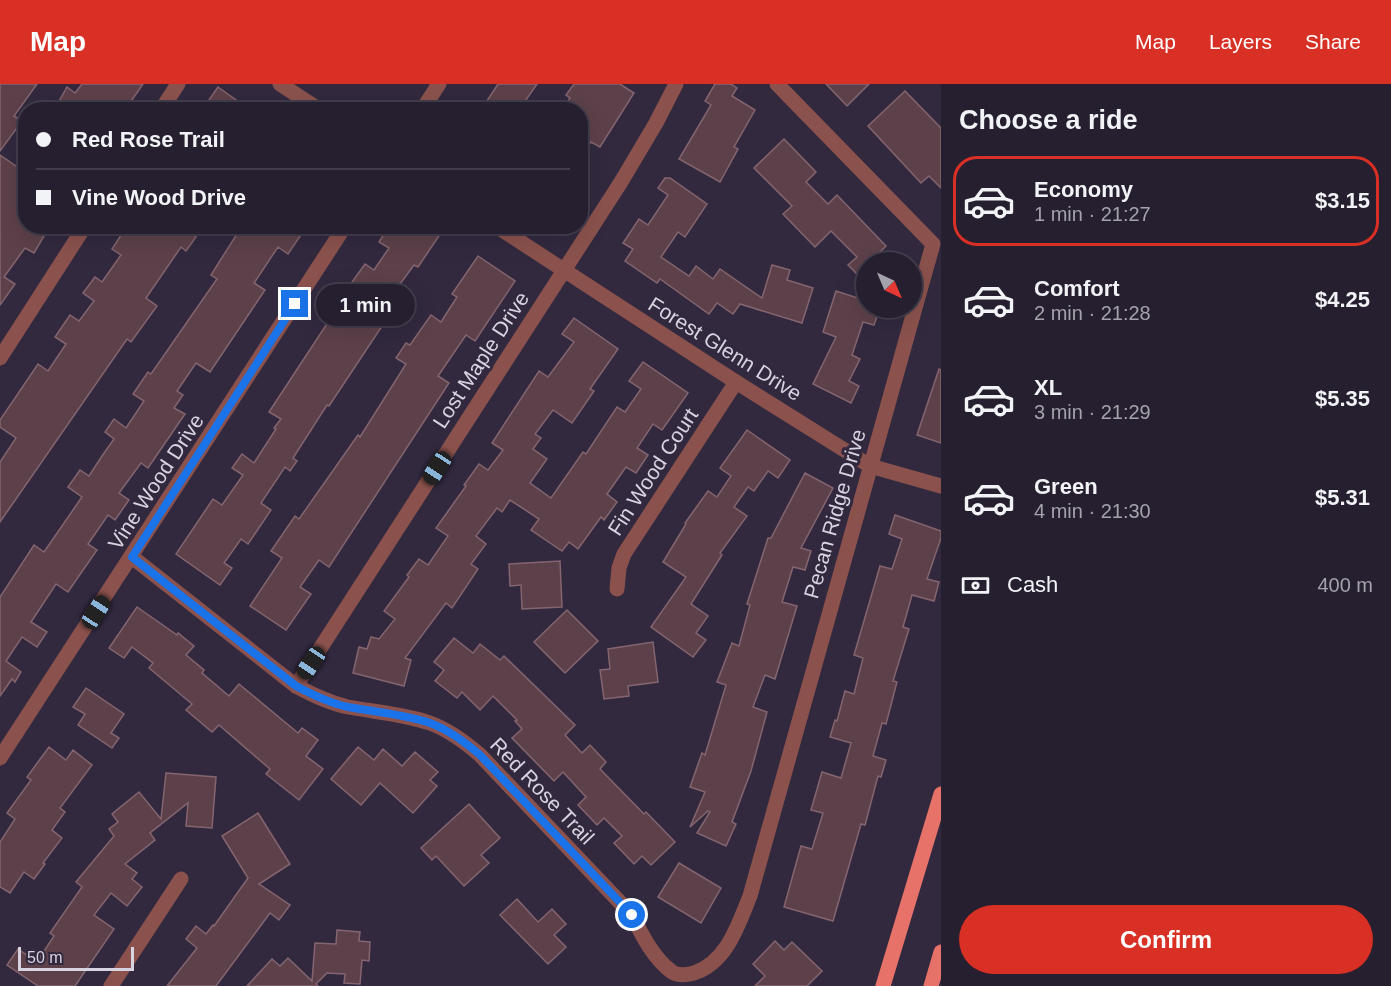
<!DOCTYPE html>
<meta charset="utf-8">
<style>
body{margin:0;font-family:Helvetica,sans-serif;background:#2e2737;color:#f1f3f6;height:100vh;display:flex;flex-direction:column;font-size:22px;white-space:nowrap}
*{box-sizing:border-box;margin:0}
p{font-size:20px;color:#a4a2aa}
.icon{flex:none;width:33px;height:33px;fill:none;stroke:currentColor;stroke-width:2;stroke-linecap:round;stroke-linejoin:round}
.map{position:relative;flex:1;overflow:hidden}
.details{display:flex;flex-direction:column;background:#261f2f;width:450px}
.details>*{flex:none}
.hud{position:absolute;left:18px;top:18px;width:570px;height:132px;border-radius:24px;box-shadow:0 6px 24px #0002,0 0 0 2px #423d4b;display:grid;align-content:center;height:132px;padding:0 18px;background:#261f2f}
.needle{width:39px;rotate:136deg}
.buttons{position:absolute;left:856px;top:168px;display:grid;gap:12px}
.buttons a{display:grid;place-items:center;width:66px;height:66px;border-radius:50%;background:#261f2f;box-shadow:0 6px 24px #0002,0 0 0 2px #423d4b;font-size:30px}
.scale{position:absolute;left:18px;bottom:15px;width:116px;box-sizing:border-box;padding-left:6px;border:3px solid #d8d3e1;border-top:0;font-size:16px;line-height:21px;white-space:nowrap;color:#d8d3e1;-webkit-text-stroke:4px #32293f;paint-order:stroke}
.end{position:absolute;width:27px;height:27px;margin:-14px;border:8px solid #1a73e8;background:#fff;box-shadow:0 0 0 3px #fff}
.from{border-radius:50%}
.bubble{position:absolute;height:42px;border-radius:21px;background:#261f2f;box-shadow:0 6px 24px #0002,0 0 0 2px #423d4b;font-size:20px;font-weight:600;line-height:42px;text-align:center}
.car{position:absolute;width:18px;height:36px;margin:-18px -9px;border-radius:8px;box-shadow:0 0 4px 2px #0007;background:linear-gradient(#222 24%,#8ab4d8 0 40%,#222 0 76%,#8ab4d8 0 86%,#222 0)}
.hud b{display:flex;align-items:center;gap:21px;height:57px;font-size:22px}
.hud b+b{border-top:2px solid #423d4b}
.hud i{width:15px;height:15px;background:#f1f3f6}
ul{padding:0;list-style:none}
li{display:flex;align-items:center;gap:18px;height:90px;margin:0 12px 9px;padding:0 6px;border:3px solid transparent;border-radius:24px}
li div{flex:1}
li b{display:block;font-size:22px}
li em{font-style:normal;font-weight:600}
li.on{border-color:#d93025}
li>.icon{width:54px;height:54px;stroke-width:1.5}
h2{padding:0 18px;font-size:27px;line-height:72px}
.pay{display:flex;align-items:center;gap:15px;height:66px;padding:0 18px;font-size:22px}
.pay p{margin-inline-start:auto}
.primary-button{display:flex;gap:12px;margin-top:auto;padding:12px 18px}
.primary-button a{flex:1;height:69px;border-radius:36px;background:#d93025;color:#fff;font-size:24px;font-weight:600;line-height:69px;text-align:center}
header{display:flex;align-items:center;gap:36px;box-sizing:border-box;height:84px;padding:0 30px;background:#d93025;color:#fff}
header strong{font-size:28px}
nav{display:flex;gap:33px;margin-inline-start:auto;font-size:21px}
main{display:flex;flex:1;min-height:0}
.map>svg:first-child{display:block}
.building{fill:#5d414a;stroke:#84656f;stroke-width:1.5}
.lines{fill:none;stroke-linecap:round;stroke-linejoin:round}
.street{stroke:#8b524d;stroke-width:15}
.primary{stroke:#e67269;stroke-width:15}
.route{stroke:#1a73e8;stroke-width:8}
.labels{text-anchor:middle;stroke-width:6;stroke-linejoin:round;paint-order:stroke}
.street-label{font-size:21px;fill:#d8d3e1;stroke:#32293f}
</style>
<header>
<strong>Map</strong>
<nav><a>Map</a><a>Layers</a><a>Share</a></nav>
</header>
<main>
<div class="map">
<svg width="941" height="902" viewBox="0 0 941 902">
<rect width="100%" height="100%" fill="#32293f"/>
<g class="building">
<polygon points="0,0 37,0 14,32 22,37 0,67"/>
<polygon points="82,0 143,0 125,26 54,26 67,3 75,9"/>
<polygon points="498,0 537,0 519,26 481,26"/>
<polygon points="574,0 620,0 634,9 600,63 591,58 580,74 580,26 562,26 570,14 566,11"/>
<polygon points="715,0 731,0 737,4 732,12 755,26 734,63 738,65 720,98 679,75 711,21 705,17"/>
<polygon points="826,0 869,0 847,22"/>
<polygon points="218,3 250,26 202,26"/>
<polygon points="905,7 941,44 941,104 929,92 921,99 868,42"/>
<polygon points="784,55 816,88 806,98 828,120 837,111 886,162 878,170 886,178 867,178 867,200 848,181 857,173 831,147 815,163 783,130 792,122 754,84"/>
<polygon points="0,71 26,89 26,142 44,152 34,169 25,164 4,193 15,200 0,221"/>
<polygon points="665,94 670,94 707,120 685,153 678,148 661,173 689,192 696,182 713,195 720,185 762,214 772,181 790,186 787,196 813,204 802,239 740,220 733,230 717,219 709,230 660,195 657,199 625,177 633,165 623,159 639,135 648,141 668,111 658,104"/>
<polygon points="127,142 181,142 196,153 186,167 181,163 146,214 157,222 131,258 127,255 0,438 0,378 16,354 0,343 0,336 38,280 48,287 66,260 55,253 70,231 79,237 94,217 83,209 95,193 102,198 121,171 112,165"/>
<polygon points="242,142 307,142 288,170 278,163 254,199 265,206 210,288 196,279 177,307 183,311 174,324 185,330 148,384 141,379 119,409 129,416 115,436 108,431 88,460 97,466 68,508 56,500 31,538 47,548 37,563 22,553 6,577 21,588 15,598 12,595 0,612 0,513 34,461 44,468 82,413 68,403 80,386 89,392 102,372 114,355 105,348 114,335 126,344 144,317 133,310 148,288 151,290 217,195 211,191"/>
<polygon points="389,142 432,142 441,149 418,183 414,181 400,200 410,207 394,229 392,227 329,322 327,321 293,374 297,377 290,387 285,383 261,419 271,426 248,460 241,455 224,479 232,484 220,501 176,470 213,415 222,421 243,391 232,384 242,370 254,379 276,345 274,344 281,335 269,328 330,235 339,241 362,206 352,198 365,180 374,186 389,164 379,158"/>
<polygon points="478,172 515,197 475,257 466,251 438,292 449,299 329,483 319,476 300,503 311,510 286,546 250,522 282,474 271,467 295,432 299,435 358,351 360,353 406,280 396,274 406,259 410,261 431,231 441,238 457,213 452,210"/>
<polygon points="836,207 867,217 867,224 880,224 874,241 863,238 852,271 860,275 849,297 859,302 851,319 813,300 836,253 823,248"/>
<polygon points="574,234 618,265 590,305 594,307 572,339 553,326 535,350 541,354 533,365 547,375 530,399 551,414 583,368 586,370 617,323 625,328 641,305 629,297 643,278 688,309 662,346 653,340 637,364 648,371 636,389 626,383 607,410 617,418 604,436 601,433 578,465 569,458 562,467 531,446 539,435 510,416 502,428 497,424 476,452 486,460 471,480 478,485 452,524 446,519 405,574 411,576 404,602 353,589 359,563 367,565 371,553 379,555 395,535 384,527 409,493 407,491 419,475 428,481 448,452 436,444 466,402 464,401 479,380 488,386 503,366 492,359 539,287 548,293 574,258 562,250"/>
<polygon points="939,285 941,286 941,359 917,351"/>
<polygon points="747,346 790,376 778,394 768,387 754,407 748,403 734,423 747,432 720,469 722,471 691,520 708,532 696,549 706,556 693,573 651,543 686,493 663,478 686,440 685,439 708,407 717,413 731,392 720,384"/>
<polygon points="805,389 833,404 801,464 811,467 805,486 793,483 782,518 797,522 775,595 765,591 753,623 767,628 751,687 732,738 736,740 726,762 697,749 710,728 708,727 690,743 705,708 690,703 702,669 705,671 726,601 717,598 732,559 739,562 750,521 747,520 768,454 771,454"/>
<polygon points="895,431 941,447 941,454 927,495 939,498 934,517 912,511 903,543 909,545 893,597 897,598 886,640 882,639 873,672 886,676 881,693 878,692 865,741 861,740 833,837 784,823 801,762 812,765 823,729 811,726 822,688 841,694 851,659 830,653 835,636 837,637 845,607 854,610 863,574 854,571 880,482 892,485 902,455 889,450"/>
<polygon points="560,477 562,523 522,525 521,501 510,502 509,480"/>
<polygon points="137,523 177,551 178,549 194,562 186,571 204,586 202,589 229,612 239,600 298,649 302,644 318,656 306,672 323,685 299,716 266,690 270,685 219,641 212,648 186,626 192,620 149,584 153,579 132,563 124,574 109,564"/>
<polygon points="567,526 598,557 565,589 534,558"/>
<polygon points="454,554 473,569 480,560 500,576 504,572 575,641 565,651 582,669 590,661 606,678 600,685 644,730 646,728 675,758 651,781 642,772 634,780 614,759 622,752 604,734 597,741 578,721 586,713 563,688 554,697 512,654 522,645 515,637 517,636 493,612 480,626 462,608 457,614 435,597 444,586 434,578"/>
<polygon points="653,558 658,598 628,602 629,612 604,615 600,586 610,585 608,565"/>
<polygon points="86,604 124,630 111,649 119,654 112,664 78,641 85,630 73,623"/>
<polygon points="49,663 66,676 73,666 92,681 60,724 65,728 52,746 62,754 43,779 45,780 34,795 24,788 10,809 0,803 0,758 15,735 7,729 31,696 27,693"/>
<polygon points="358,663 374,676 383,665 402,682 415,668 438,688 430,696 437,702 413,729 380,699 361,721 331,695"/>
<polygon points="166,689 216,693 212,744 186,742 188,719 150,749 155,756 125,780 137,789 132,795 142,803 127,822 111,809 94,831 114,845 75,902 38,902 7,881 18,865 37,878 54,852 50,849 82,803 76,798 114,752 109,745 118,738 112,730 139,708 161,735"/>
<polygon points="469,720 500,754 481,771 489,779 464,802 436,772 432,776 421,764"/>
<polygon points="258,729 290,780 259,800 290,821 279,836 270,829 216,902 167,902 197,864 186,855 196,842 206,850 213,841 214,842 248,794 222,752"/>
<polygon points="679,779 721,804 701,839 658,813"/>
<polygon points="517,815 538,838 552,825 566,840 554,851 566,863 548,880 500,831"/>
<polygon points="337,846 360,848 359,857 370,858 369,877 362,876 360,900 344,899 345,890 327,889 316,900 318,902 247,902 272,875 280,882 288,874 312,897 315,859 336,860"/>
<polygon points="775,857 784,866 792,858 822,887 807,902 755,902 765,892 753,880"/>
</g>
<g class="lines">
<g class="street">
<polyline points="280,0 320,26"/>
<polyline points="161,26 178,0"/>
<polyline points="422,26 439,0"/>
<polyline points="496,142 736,298 870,382 941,402"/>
<polyline points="0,274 85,142"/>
<path d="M 132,473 L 296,602 C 313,611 329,619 348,623 C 375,628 403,630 430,639 C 449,646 465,658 480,671 L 632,831 C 642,851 653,874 672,888 C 678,892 687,891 694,889 C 727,878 738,841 750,812 L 933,160 L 777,0"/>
<polyline points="617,505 619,484 624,470 736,298"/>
<polyline points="296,602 621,98 656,39 676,0"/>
<polyline points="0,674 345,142"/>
<polyline points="111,902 181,795"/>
</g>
<g class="primary">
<polyline points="883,902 941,710"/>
<polyline points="931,902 941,868"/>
</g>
</g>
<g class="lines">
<path class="route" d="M 295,220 L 132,473 L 296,602 C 313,611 329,619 348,623 C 375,628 403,630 430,639 C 449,646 465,658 480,671 L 632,831"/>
</g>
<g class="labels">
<g class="street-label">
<text transform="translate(725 265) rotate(32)" y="7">Forest Glenn Drive</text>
<text transform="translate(481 276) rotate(-57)" y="7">Lost Maple Drive</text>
<text transform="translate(653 388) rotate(-57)" y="7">Fin Wood Court</text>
<text transform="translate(156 398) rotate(-57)" y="7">Vine Wood Drive</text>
<text transform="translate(835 430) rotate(-74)" y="7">Pecan Ridge Drive</text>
<text transform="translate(542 707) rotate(46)" y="7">Red Rose Trail</text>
</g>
</g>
</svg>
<div class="buttons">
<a><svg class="needle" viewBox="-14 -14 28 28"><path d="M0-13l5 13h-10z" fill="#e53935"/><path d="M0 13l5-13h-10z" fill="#a4a2aa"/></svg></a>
</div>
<div class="scale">50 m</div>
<i class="end from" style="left:632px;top:831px"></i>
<i class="end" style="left:295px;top:220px"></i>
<div class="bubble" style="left:316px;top:200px;width:99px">1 min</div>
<i class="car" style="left:437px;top:384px;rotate:213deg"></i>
<i class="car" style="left:96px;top:528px;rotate:33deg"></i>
<i class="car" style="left:311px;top:579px;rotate:214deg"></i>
<div class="hud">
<b><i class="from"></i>Red Rose Trail</b>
<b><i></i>Vine Wood Drive</b>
</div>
</div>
<section class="details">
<h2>Choose a ride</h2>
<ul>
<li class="on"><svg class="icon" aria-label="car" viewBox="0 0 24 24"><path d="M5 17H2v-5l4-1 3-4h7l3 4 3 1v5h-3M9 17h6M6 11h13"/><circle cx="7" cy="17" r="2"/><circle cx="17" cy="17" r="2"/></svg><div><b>Economy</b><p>1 min · 21:27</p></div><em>$3.15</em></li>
<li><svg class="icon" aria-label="car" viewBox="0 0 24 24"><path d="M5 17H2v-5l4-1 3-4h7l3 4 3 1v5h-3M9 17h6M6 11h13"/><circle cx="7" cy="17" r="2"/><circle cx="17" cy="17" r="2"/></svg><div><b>Comfort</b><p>2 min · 21:28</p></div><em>$4.25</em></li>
<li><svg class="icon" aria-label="car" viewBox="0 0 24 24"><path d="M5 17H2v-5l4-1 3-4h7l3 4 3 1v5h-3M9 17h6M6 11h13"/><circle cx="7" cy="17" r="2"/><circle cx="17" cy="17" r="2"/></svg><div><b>XL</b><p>3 min · 21:29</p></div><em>$5.35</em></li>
<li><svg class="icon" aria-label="car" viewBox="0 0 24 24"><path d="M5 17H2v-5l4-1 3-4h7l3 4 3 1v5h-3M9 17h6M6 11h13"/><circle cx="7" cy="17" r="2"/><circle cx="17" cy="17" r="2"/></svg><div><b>Green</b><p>4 min · 21:30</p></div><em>$5.31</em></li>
</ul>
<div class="pay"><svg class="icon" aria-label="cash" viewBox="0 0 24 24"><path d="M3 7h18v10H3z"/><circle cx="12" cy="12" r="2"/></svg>Cash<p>400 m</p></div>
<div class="primary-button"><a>Confirm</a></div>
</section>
</main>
